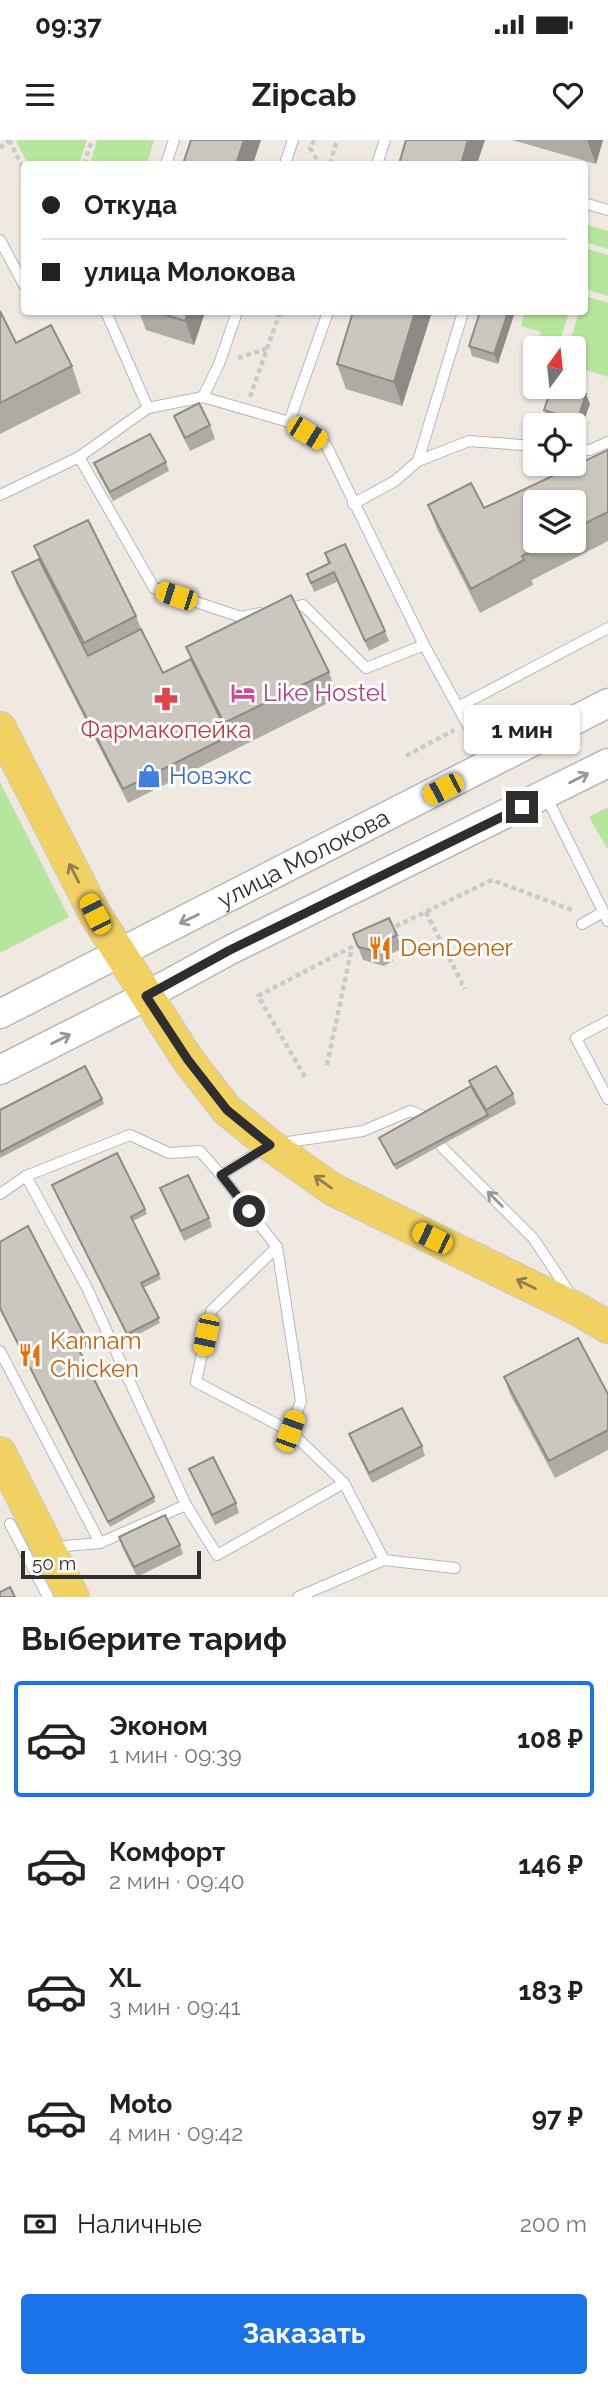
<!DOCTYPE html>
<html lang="ru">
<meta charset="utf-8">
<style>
body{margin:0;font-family:Raleway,sans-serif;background:#f2f2f2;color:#222;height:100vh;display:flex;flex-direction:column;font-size:26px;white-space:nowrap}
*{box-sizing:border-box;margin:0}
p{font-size:23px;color:#767676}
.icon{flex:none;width:38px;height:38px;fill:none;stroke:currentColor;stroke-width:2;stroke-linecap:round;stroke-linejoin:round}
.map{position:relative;height:1457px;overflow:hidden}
.sheet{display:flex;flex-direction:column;background:#fff;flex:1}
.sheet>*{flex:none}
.guide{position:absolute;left:21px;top:21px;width:567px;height:154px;border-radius:7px;box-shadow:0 2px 5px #0004;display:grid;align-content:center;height:154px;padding:0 21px;background:#fff}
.needle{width:46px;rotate:15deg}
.buttons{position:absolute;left:523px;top:196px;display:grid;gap:14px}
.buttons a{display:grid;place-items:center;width:63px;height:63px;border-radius:7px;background:#fff;box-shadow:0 2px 5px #0004;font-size:35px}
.scale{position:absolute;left:21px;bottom:18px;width:180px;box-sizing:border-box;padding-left:7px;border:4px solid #2e2e2e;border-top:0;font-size:19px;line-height:24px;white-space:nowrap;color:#2e2e2e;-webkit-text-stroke:5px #fff;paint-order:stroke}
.end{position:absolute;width:32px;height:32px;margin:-16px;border:9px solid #2e2e2e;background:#fff;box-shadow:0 0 0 4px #fff}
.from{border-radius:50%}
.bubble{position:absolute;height:49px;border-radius:7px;background:#fff;box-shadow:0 2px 5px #0004;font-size:23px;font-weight:700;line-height:49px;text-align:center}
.car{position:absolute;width:21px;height:42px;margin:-21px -10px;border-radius:9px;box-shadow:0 0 5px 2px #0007;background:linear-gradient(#f5c518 24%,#345 0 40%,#f5c518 0 76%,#345 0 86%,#f5c518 0)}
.guide b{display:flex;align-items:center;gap:24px;height:66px;font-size:26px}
.guide b+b{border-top:2px solid #e0e0e0}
.guide i{width:18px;height:18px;background:#222}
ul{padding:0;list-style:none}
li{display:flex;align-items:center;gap:21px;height:116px;margin:0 14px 10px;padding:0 7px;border:4px solid transparent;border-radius:7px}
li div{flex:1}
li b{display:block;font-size:26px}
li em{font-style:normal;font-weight:700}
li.on{border-color:#1a73e8}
li>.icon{width:63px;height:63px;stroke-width:1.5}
h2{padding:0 21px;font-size:32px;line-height:84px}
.pay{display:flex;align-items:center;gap:18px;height:77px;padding:0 21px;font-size:26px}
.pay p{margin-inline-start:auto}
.action{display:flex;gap:14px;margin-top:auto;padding:14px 21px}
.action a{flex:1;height:80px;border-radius:7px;background:#1a73e8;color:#fff;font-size:28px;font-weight:700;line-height:80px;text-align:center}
.status{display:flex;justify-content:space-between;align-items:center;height:49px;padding:0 35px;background:#fff;direction:ltr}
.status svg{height:19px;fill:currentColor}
header{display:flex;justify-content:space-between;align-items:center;height:91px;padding:0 21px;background:#fff;font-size:32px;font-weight:700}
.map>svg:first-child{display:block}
.green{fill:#b6e59e}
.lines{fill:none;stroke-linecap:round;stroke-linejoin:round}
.lane-casing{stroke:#b4b7c1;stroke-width:12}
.secondary-casing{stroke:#b4b7c1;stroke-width:31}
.primary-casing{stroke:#c9c9c9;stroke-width:34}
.path{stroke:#c9c9c9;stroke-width:4.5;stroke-dasharray:5 3.5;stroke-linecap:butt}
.lane{stroke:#fff;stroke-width:10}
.secondary{stroke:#fff;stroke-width:28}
.primary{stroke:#f2d163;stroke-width:32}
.wall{fill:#afaba4;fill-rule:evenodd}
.shaded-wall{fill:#8e8b86}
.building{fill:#cbc7bf;stroke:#8e8b86;stroke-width:2}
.oneway{stroke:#969696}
.oneway2{stroke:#908048}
.route{stroke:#2e2e2e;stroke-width:9}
.labels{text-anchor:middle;stroke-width:6;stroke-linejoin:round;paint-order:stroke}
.hotel-label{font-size:24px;fill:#b23c85;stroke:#fff;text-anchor:start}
.health-label{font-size:24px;fill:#be3a42;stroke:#fff}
.shop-label{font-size:24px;fill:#366cbe;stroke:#fff;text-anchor:start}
.street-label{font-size:24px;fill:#2e2e2e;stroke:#fff}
.food-label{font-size:24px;fill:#c56008;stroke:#fff;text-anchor:start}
</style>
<div class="status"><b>09:37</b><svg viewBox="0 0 49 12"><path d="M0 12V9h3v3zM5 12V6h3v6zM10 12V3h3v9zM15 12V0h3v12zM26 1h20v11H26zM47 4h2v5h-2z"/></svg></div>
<header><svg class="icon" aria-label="menu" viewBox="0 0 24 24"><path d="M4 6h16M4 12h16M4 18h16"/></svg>Zipcab<svg class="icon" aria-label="heart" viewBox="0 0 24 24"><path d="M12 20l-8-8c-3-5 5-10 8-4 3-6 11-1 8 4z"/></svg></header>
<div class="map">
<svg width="608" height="1457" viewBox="0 0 608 1457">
<rect width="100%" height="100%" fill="#efe9e1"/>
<g class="green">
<polygon points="19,0 87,0 79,24 28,24 16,1"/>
<polygon points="97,0 154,0 147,24 90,24"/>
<polygon points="584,84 608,91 608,109 585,102"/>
<polygon points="584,108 608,115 608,156 585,149"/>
<polygon points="585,156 608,163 608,237 574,226 574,208 568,208 579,172 584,172"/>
<polygon points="525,172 569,172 558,208 547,208 547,206 539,203 541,192 521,186"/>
<polygon points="0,642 69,777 0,813"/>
<polygon points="608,667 608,710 589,677"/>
</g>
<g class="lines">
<g class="lane-casing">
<g id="lane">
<polyline points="166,24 174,0"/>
<polyline points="285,24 293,0"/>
<polyline points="377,24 385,0"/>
<polyline points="584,63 608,70"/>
<polyline points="0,100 24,145"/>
<polyline points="106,172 148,268"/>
<polyline points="203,257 219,224 237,172"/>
<polyline points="289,282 328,172"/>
<polyline points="574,309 590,310 608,302"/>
<polyline points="79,317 154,448 241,477 260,473"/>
<polyline points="418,321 469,301 536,306"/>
<polyline points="0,355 79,317 148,268 203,257 289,282 326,305 424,505 488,622"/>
<polyline points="353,364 395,341 418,321 463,172"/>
<polyline points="285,469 303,465 366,528 424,505"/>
<polyline points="458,567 608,488"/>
<polyline points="546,656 608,781"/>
<polyline points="582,784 603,772"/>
<polyline points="608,881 576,898 608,959"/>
<polyline points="281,1003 363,991 410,971 426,977"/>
<polyline points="441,1006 533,1098 571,1155"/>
<polyline points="26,1036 87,1148 186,1365"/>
<polyline points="0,1054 26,1036 130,995 169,1013 200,1011 221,1035"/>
<polyline points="277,1107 211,1171 196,1242 290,1291"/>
<polyline points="0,1211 100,1403"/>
<polyline points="344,1343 384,1420"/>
<polyline points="10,1384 48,1457"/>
<polyline points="54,1407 100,1403 186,1365 217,1415 344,1343 290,1291 301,1261 277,1107 221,1035 266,1007"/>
<polyline points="298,1457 384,1420 455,1428"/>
</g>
</g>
<g class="secondary-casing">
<g id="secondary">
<path id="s1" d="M 0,874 L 608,563"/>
<polyline points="0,930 146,856 230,810 608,623"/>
</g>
</g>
<g class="primary-casing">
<g id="primary">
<polyline points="0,588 95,774 188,920 227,970 270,1005 332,1049 581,1171 608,1187"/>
<polyline points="0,1313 73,1457"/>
</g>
</g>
<g class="path">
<polyline points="9,0 24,30"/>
<polyline points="314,0 310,8 320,24"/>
<polyline points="0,8 9,0"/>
<polyline points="84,24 92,0"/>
<polyline points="330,24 337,0"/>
<polyline points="238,218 266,209"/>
<polyline points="250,257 280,172"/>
<polyline points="406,616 454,590"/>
<polyline points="426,772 465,849"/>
<polyline points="388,790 492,740 575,771"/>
<polyline points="327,925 352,807"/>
<polyline points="305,937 258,856 361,802"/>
</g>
<use href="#lane" class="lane"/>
<use href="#secondary" class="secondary"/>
<use href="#primary" class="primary"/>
</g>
<g class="wall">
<polygon points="512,0 603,0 596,24"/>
<polygon points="0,171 16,203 72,226 81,253 0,294"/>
<polygon points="139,172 205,172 194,205 146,190"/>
<polygon points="353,172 432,172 402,266 346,249 337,224"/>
<polygon points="480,172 498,224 472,216 469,206"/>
<polygon points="590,264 580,291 574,288 574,285 565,285 548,279 544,270"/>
<polygon points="174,276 210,285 215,299 190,311 179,289"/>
<path d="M 608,310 L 608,401 L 532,440 L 533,445 L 480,473 L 437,389 L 428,365 L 484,368 ZM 574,362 L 574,401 L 536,401 Z"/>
<polygon points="166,322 169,331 113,361 98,333 94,323"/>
<polygon points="34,406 136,476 141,489 163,533 191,519 186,507 329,532 338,558 128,663 17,446 12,432 39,419"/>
<polygon points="325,413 385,491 389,501 369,511 337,442 314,452 307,434 328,424"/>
<polygon points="353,794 397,795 402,809 390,814 393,821 384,826 363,820"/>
<polygon points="469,941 513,954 516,964 396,1030 379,998 471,946"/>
<polygon points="102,959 104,964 0,1018 0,970"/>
<polygon points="52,1045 145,1069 147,1074 133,1081 161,1139 143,1148 160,1183 129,1199"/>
<polygon points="160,1048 209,1078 212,1087 184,1101"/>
<polygon points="0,1102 88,1202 89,1207 80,1210 154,1357 155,1362 110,1387 0,1169"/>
<polygon points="504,1237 608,1254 608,1310 555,1338 510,1254"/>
<polygon points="349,1294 422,1306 425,1316 372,1343 353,1304"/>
<polygon points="189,1329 236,1363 239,1373 215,1385"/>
<polygon points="119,1397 180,1405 183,1414 137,1437 122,1407"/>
</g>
<g class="shaded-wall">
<polygon points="244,0 261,0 253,24 236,24"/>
<polygon points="468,0 485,0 477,24 461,24"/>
<polygon points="587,0 603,0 596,24"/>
<polygon points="188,172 205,172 194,205 185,181"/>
<polygon points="415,172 432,172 402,266 394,242"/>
<polygon points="508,172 515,172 498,224 494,214"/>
<polygon points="586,254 590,264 580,291 577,281"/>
</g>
<g class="building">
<polygon points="191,0 244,0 236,24 183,24"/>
<polygon points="406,0 468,0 461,24 399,24"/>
<polygon points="0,171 16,203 51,185 72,226 0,263"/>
<polygon points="157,172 188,172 185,181"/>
<polygon points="353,172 415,172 394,242 337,224"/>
<polygon points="480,172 508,172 494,214 469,206"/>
<polygon points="552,247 564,247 586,254 577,281 544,270"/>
<polygon points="199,263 210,285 185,298 174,276"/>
<polygon points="150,294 166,322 110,352 94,323"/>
<polygon points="608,310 608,372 574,389 574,362 536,362 536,401 551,401 522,416 524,420 471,449 428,365 471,343 484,368"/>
<polygon points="88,380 136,476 84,503 34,406"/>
<polygon points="345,404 385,491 365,501 334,432 311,443 307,434 330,423 325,413"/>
<polygon points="39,419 88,516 141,489 163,533 191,519 229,596 123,649 12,432"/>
<polygon points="291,455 329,532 224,583 186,507"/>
<polygon points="389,778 397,795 385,801 388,808 379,812 358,807 353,794"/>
<polygon points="85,926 102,959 0,1012 0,970"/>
<polygon points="496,926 513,954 486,970 469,941"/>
<polygon points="471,946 488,975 394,1025 379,998"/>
<polygon points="117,1013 145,1069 131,1077 159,1134 141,1143 159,1178 127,1194 52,1045"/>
<polygon points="188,1035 209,1078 181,1091 160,1048"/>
<polygon points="28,1086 88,1202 77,1206 154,1357 108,1382 0,1168 0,1102"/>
<polygon points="578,1198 608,1254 608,1290 549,1321 504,1237"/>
<polygon points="402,1268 422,1306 369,1333 349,1294"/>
<polygon points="213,1317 236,1363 212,1375 189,1329"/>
<polygon points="165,1375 180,1405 134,1427 119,1397"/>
<polygon points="10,1447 15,1457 0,1457 0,1452"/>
</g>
<defs><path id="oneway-shaft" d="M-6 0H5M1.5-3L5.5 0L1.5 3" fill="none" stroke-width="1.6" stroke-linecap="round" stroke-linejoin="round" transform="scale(1.75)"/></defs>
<g class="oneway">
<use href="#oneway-shaft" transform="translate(579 638) rotate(-27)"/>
<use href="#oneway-shaft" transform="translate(189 779) rotate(154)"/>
<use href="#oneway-shaft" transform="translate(61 899) rotate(-27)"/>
<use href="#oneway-shaft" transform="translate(495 1059) rotate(-135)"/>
</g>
<g class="oneway2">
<use href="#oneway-shaft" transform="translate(74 733) rotate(-117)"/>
<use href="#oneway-shaft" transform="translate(323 1042) rotate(-145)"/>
<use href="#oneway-shaft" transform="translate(526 1144) rotate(-154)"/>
</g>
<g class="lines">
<polyline class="route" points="249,1071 221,1035 270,1005 227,970 188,920 146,856 230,810 522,667"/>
</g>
<defs>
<g id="hotel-bare" transform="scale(1.89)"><path d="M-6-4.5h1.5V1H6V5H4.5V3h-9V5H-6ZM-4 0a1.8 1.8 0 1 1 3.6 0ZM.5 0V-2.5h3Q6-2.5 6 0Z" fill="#d1479c" stroke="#fff" stroke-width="2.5" paint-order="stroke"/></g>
<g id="pharmacy-bare" transform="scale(1.89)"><path d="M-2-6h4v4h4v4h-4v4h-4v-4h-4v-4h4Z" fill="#e0444e" stroke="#fff" stroke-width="2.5" paint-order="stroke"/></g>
<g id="shop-bare" transform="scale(1.89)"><path d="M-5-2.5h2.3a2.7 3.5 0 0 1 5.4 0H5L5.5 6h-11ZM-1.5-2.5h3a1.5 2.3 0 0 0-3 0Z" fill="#3f7fe0" stroke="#fff" stroke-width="2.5" paint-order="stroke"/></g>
<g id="restaurant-bare" transform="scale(1.89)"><path d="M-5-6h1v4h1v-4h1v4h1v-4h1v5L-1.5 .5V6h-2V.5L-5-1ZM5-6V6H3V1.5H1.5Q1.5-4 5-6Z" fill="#e8710a" stroke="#fff" stroke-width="2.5" paint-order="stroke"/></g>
</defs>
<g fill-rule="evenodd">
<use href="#hotel-bare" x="243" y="553"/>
<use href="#pharmacy-bare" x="166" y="559"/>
<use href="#shop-bare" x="149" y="636"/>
<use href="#restaurant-bare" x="380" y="808"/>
<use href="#restaurant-bare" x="30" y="1215"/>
</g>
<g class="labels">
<g class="hotel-label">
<text x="263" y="561">Like Hostel</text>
</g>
<g class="health-label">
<text x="166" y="598">Фармакопейка</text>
</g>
<g class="shop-label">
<text x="169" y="644">Новэкс</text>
</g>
<g class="street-label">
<text dy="8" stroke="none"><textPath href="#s1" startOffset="341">улица Молокова</textPath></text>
</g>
<g class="food-label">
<text x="400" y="816">DenDener</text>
<text x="50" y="1209">Kannam<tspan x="50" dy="28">Chicken</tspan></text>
</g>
</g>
</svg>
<div class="buttons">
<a><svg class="needle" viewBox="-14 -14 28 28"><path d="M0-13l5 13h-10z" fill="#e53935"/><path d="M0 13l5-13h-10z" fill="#767676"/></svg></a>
<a><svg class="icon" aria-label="locate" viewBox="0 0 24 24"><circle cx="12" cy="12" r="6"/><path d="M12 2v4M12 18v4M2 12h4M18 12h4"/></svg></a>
<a><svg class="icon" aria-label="layers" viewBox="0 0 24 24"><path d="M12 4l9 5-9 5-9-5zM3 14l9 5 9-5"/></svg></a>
</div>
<div class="scale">50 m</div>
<i class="end from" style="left:249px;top:1071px"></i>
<i class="end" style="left:522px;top:667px"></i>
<div class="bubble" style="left:464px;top:565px;width:116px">1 мин</div>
<i class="car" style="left:307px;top:293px;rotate:121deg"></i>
<i class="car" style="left:176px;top:456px;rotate:288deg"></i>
<i class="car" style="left:443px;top:649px;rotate:243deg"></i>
<i class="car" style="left:95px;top:774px;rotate:333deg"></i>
<i class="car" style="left:432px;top:1098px;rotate:296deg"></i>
<i class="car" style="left:206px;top:1195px;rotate:192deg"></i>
<i class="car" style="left:290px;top:1291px;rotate:20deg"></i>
<div class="guide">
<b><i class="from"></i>Откуда</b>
<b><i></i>улица Молокова</b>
</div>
</div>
<section class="sheet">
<h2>Выберите тариф</h2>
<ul>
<li class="on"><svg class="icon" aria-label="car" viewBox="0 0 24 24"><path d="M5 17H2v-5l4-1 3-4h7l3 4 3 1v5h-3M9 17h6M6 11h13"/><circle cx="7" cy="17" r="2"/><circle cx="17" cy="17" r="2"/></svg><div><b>Эконом</b><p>1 мин · 09:39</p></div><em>108 ₽</em></li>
<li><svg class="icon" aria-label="car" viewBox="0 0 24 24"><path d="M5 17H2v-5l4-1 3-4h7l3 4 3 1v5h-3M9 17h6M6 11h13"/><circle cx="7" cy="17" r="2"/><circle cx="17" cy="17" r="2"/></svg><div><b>Комфорт</b><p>2 мин · 09:40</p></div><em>146 ₽</em></li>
<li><svg class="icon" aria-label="car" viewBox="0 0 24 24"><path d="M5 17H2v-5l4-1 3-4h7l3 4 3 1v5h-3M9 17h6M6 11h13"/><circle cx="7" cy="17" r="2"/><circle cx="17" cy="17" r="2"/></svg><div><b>XL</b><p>3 мин · 09:41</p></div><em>183 ₽</em></li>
<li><svg class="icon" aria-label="car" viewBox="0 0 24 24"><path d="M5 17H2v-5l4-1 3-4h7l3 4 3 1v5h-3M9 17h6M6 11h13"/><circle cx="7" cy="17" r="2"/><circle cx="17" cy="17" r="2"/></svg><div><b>Moto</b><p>4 мин · 09:42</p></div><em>97 ₽</em></li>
</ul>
<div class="pay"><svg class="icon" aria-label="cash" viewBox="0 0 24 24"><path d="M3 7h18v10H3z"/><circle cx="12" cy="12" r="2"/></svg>Наличные<p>200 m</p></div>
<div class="action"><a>Заказать</a></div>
</section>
